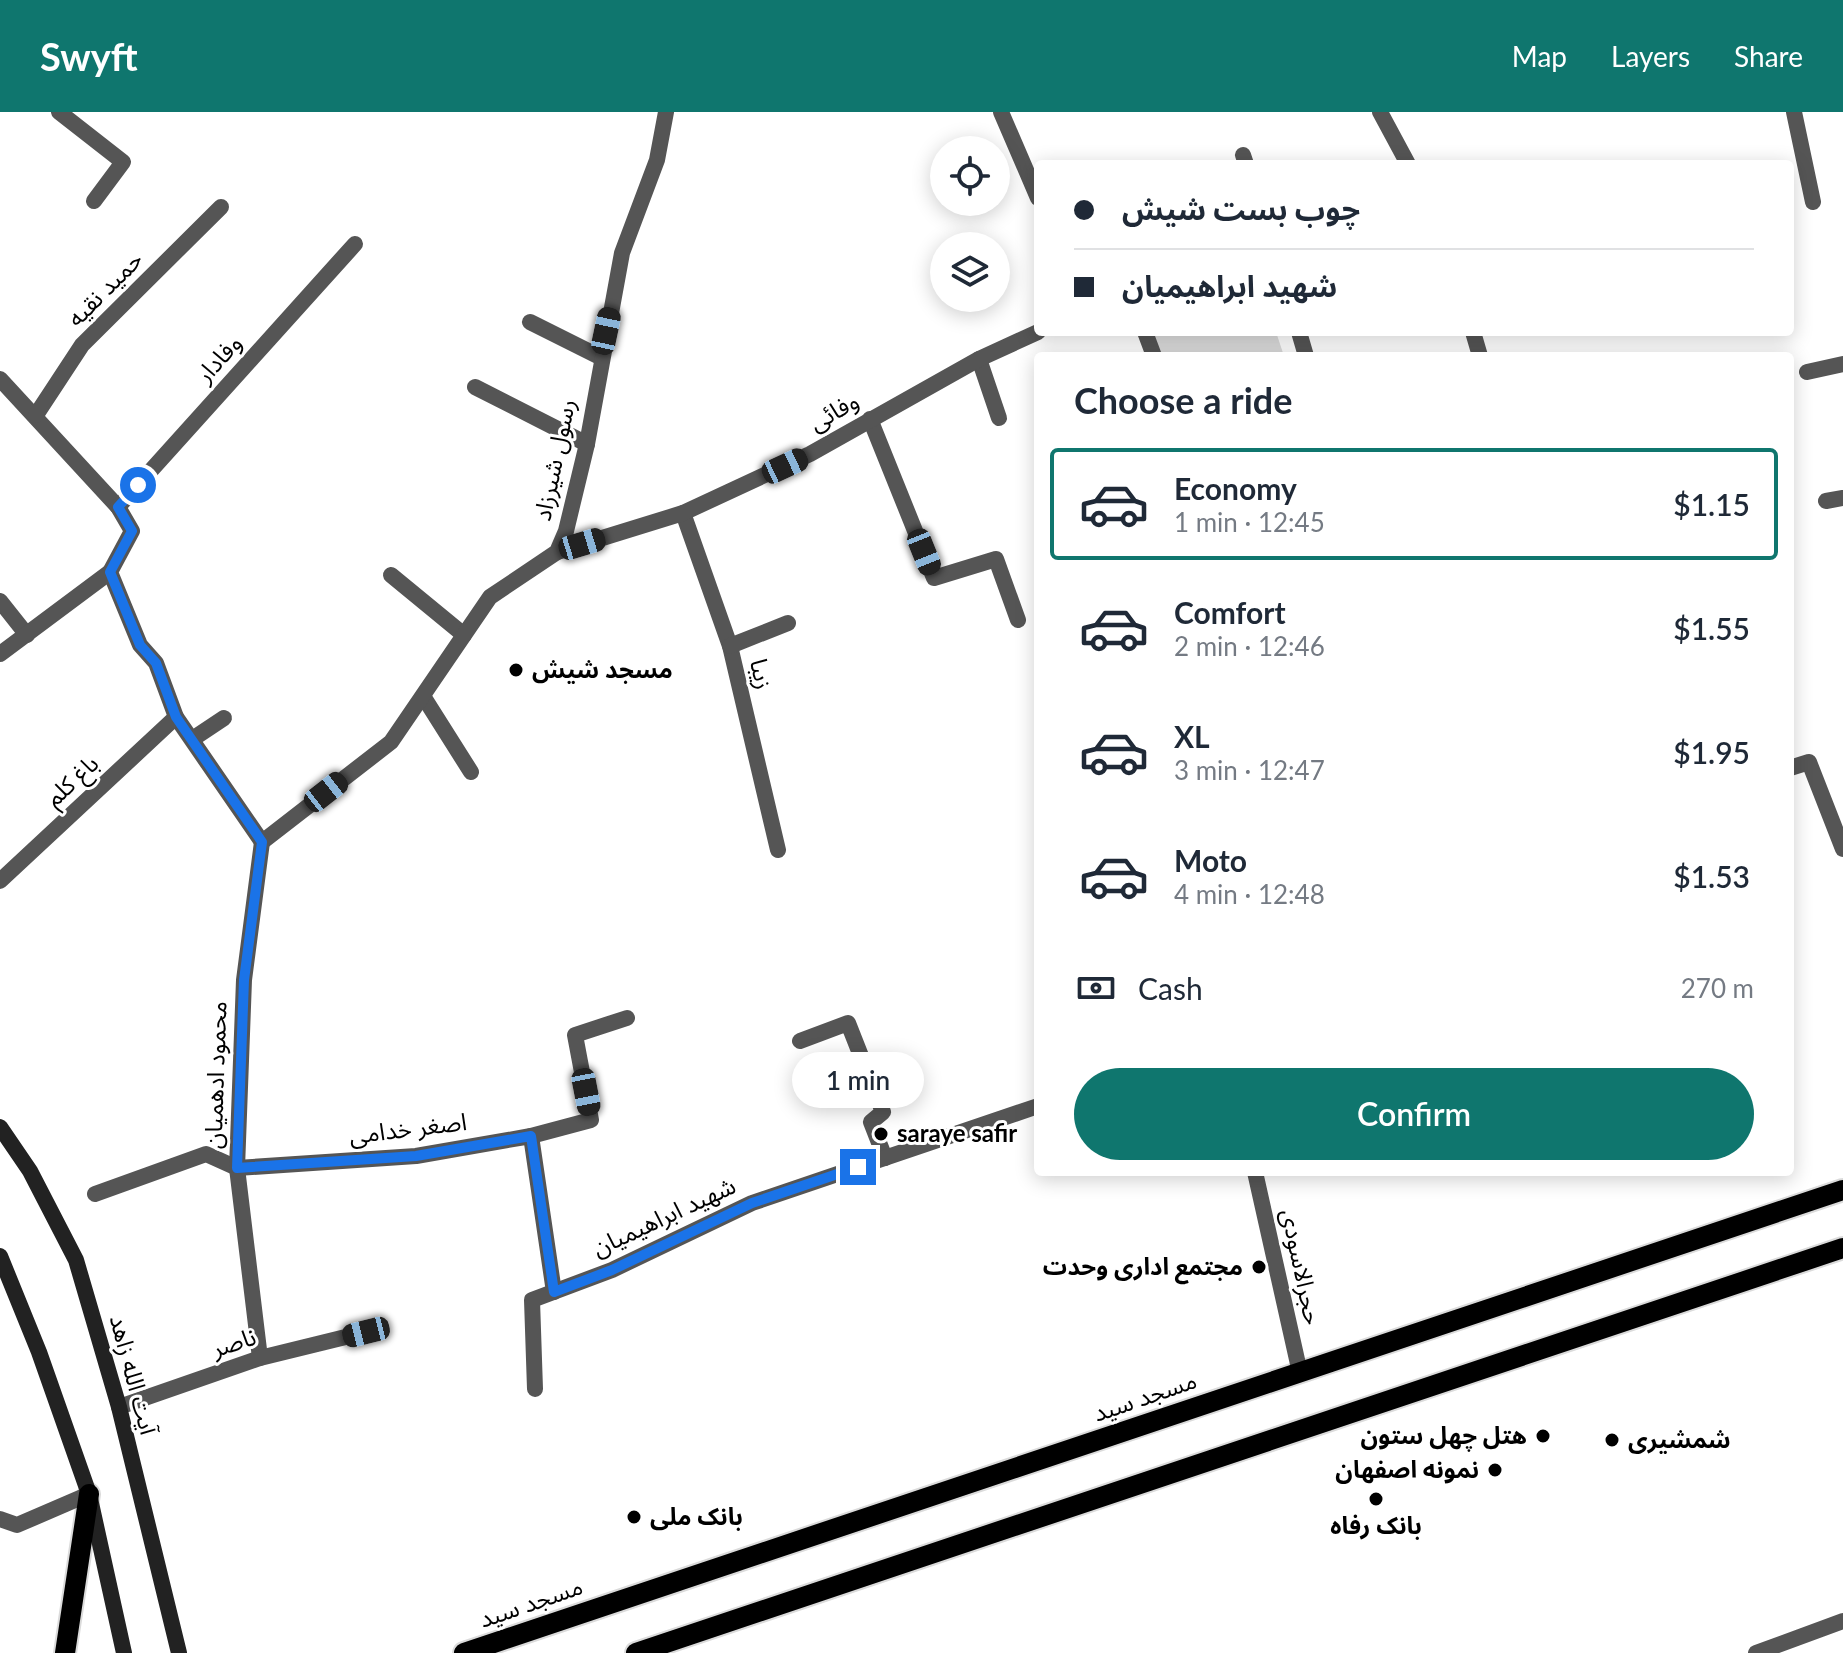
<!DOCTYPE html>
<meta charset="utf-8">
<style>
body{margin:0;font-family:Lato,"Noto Sans Arabic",sans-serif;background:#f2f2f3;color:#1f2937;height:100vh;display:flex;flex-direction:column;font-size:30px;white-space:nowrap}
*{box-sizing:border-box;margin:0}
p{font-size:26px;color:#747a83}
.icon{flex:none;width:44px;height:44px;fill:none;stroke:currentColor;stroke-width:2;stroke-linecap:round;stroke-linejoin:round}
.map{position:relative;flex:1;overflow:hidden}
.panel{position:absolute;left:1034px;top:240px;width:760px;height:824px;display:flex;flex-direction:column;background:#fff;border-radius:8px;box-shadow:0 4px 20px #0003}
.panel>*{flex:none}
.top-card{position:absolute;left:1034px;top:48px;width:760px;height:176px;border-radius:8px;box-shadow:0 4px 20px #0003;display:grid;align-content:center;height:176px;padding:0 40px;background:#fff}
.tools{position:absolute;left:930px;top:24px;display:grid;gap:16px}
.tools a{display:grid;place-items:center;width:80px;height:80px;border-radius:50%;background:#fff;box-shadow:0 4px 20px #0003;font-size:40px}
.end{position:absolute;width:36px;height:36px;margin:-18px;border:10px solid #1a73e8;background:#fff;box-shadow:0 0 0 4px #fff}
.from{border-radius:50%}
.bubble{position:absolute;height:56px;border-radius:28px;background:#fff;box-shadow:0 4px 20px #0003;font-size:26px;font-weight:600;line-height:56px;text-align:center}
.car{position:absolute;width:24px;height:48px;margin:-24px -12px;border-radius:10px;box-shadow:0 0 6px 2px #0007;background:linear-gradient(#222 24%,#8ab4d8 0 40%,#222 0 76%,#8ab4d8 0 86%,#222 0)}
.top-card b{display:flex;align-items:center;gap:28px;height:76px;font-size:30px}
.top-card b+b{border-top:2px solid #e0e1e3}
.top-card i{width:20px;height:20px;background:#1f2937}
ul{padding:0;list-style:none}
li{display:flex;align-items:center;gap:24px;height:112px;margin:0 16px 12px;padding:0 24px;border:4px solid transparent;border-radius:8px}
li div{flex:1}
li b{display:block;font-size:30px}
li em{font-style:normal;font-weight:600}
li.on{border-color:#0f766e}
li>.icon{width:72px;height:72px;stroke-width:1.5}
h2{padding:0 40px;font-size:36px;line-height:96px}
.pay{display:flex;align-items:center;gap:20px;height:88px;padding:0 40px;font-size:30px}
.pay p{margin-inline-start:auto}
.action{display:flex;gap:16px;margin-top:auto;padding:16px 40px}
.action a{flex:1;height:92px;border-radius:48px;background:#0f766e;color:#fff;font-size:32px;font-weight:600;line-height:92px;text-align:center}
header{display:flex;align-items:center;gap:48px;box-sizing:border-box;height:112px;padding:0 40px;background:#0f766e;color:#fff}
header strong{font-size:38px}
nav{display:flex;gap:44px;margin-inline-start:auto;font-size:28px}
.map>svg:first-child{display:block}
.green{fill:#dcdcdc}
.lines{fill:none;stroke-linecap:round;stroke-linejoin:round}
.primary-casing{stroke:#dbdbdb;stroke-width:24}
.street{stroke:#555;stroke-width:16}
.secondary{stroke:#222;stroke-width:16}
.primary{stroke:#000;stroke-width:20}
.route{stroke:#1a73e8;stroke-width:10}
.poi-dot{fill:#000;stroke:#fff;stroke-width:3}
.labels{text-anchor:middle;stroke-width:6;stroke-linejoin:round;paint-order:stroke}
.street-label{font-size:24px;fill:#000;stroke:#fff}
.poi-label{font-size:24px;font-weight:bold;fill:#000;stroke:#fff;text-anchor:start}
</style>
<header>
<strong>Swyft</strong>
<nav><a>Map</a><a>Layers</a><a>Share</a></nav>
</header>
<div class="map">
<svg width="1843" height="1541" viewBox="0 0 1843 1541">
<rect width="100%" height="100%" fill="#fff"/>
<polygon class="green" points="1152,220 1276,220 1284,244 1161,244"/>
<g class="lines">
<g class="primary-casing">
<g id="primary">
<polyline points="65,1541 89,1382"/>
<polyline points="464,1541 1843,1078"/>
<polyline points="636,1541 1843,1136"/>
</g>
</g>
<g class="street">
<polyline points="59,0 123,50 94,89"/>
<polyline points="1001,0 1038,86"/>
<polyline points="1380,0 1408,52"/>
<polyline points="1794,0 1813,90"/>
<polyline points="1243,43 1246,52"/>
<polyline points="530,210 600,245"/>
<polyline points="1145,220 1154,244"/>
<polyline points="1299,220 1306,244"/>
<polyline points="1473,220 1480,244"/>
<polyline points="979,247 999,306"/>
<polyline points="1807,260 1843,252"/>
<polyline points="0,267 118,395 132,419 110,460 140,533 156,551 176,605 262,730"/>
<polyline points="475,275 587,332"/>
<polyline points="36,303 82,233 221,95"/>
<polyline points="870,307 934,466 996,447 1018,508"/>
<polyline points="1826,389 1843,386"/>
<polyline points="118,395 355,132"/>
<polyline points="683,401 730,534 778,738"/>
<polyline points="557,440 683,401 810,342 979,247 1038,220"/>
<polyline points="391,463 464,523"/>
<polyline points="0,489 27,523"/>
<polyline points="730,534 788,511"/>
<polyline points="0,542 110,460"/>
<polyline points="423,584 471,660"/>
<polyline points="194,626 224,606"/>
<polyline points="1790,656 1809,650 1843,737"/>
<polyline points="262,730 391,630 490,485 557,440 566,419 587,332 622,141 657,48 666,0"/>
<polyline points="0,769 176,605"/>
<polyline points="800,929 848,911 883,1000 871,1010 885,1046"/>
<polyline points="531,1024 554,1180"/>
<polyline points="1255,1060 1300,1261"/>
<polyline points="95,1082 206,1042 237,1056 416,1044 531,1024 591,1008 575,923 627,906"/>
<polyline points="260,1246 237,1056 244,868 262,730"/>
<polyline points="535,1277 532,1188 612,1158 752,1091 1038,994"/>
<polyline points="119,1295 260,1246 366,1220"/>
<polyline points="0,1407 17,1413 89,1382"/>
<polyline points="1756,1541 1843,1509"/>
</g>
<g class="secondary">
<polyline points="0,1015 30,1059 76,1148 119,1295 179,1541"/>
<polyline points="0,1144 39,1240 89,1382 124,1541"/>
</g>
<use href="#primary" class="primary"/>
</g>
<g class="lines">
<polyline class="route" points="138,373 118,395 132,419 110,460 140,533 156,551 176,605 262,730 244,868 237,1056 416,1044 531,1024 554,1180 612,1158 752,1091 858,1055"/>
</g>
<g class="poi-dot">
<circle cx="516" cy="558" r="8"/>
<circle cx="881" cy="1022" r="8"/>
<circle cx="1259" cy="1155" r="8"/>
<circle cx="1543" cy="1324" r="8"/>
<circle cx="1612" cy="1328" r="8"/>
<circle cx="1495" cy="1358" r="8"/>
<circle cx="1376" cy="1387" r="8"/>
<circle cx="634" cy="1405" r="8"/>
</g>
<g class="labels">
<g class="street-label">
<text transform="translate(105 177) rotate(-45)" y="8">حمید نقیه</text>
<text transform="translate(219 247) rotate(-48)" y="8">وفادار</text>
<text transform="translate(834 300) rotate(-30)" y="8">وفائی</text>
<text transform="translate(555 348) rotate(-78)" y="8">رسول شیرزاد</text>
<text transform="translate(761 562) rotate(77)" y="8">زیبا</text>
<text transform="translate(72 669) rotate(-43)" y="8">باغ کلم</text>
<text transform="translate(216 963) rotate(-88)" y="8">محمود ادهمیان</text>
<text transform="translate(408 1017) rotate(-7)" y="8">اصغر خدامی</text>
<text transform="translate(664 1105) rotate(-25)" y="8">شهید ابراهیمیان</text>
<text transform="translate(1301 1155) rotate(78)" y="8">حجرالاسودی</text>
<text transform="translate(234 1231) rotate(-18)" y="8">ناصر</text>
<text transform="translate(133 1263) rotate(75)" y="8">آیت الله زاهد</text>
<text transform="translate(1145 1285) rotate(-19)" y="8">مسجد سید</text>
<text transform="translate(531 1491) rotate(-19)" y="8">مسجد سید</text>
</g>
<g class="poi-label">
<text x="532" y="566">مسجد شیش</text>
<text x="897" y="1030">saraye safir</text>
<text x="1243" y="1163" text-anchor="end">مجتمع اداری وحدت</text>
<text x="1527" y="1332" text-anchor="end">هتل چهل ستون</text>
<text x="1628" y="1336">شمشیری</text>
<text x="1479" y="1366" text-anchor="end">نمونه اصفهان</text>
<text x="650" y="1413">بانک ملی</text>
<text x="1376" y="1422" text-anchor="middle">بانک رفاه</text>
</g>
</g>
</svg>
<div class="tools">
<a><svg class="icon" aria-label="locate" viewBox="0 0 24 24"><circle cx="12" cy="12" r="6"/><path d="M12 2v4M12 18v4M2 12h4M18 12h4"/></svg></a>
<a><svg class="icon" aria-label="layers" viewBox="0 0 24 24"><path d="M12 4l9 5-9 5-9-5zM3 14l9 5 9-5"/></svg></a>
</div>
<i class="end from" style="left:138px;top:373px"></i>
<i class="end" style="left:858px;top:1055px"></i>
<div class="bubble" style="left:792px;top:940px;width:132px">1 min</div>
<i class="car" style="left:606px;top:219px;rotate:12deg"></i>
<i class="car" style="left:785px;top:354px;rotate:65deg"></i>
<i class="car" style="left:582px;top:432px;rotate:73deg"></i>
<i class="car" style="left:924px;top:440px;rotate:158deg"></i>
<i class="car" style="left:326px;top:680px;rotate:52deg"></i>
<i class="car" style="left:586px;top:980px;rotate:169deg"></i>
<i class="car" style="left:366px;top:1220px;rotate:256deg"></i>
<div class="top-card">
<b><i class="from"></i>چوب بست شیش</b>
<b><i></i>شهید ابراهیمیان</b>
</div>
<section class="panel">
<h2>Choose a ride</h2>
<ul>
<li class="on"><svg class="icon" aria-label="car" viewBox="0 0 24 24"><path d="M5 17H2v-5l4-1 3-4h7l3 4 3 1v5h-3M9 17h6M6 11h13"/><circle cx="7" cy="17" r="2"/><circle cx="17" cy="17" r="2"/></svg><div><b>Economy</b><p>1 min · 12:45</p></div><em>$1.15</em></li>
<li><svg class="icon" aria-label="car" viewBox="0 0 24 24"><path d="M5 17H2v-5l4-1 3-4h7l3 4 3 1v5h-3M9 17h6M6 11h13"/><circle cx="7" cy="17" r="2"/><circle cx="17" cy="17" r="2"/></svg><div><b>Comfort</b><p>2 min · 12:46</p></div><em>$1.55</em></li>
<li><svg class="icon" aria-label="car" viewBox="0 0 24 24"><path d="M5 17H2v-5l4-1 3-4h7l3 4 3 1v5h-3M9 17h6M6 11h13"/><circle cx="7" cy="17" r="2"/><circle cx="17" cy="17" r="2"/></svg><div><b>XL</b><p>3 min · 12:47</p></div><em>$1.95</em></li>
<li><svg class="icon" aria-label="car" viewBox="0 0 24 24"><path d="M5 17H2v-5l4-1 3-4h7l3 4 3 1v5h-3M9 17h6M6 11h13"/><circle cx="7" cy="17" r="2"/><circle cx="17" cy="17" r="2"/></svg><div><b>Moto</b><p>4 min · 12:48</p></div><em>$1.53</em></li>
</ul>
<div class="pay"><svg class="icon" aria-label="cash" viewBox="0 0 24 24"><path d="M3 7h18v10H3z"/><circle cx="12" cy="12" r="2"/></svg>Cash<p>270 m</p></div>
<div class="action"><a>Confirm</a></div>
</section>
</div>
